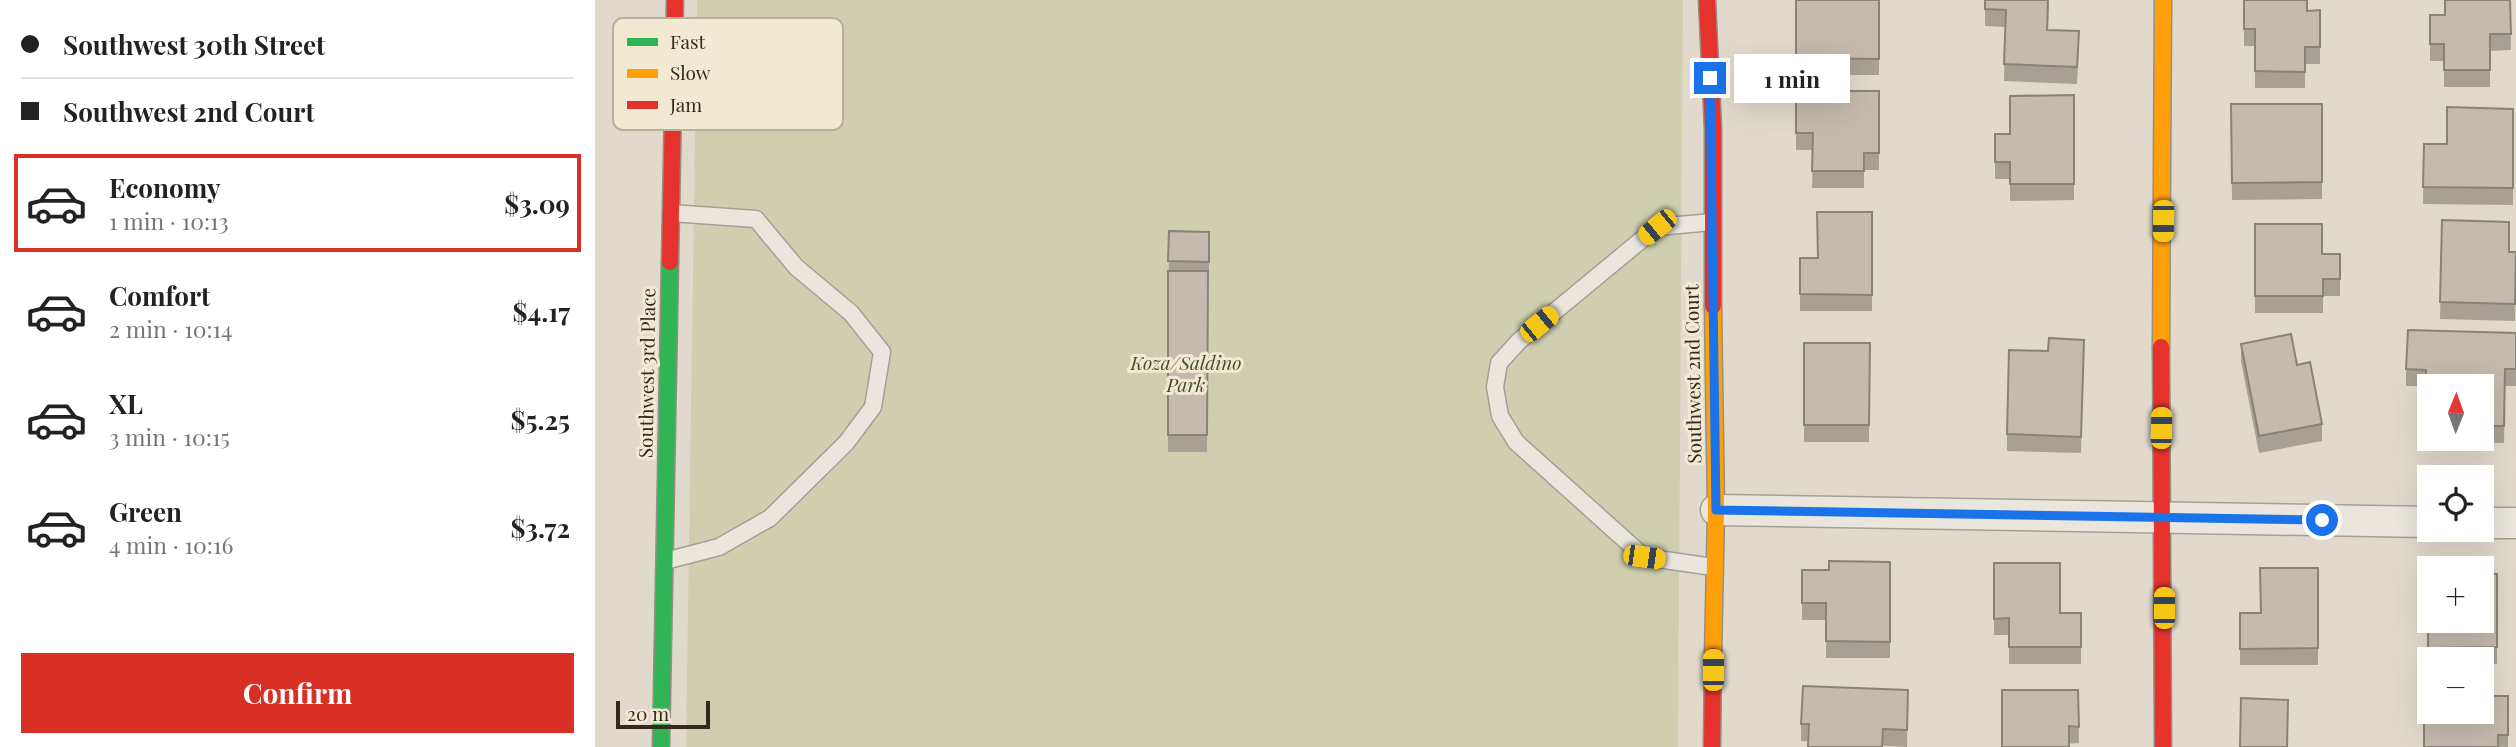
<!DOCTYPE html>
<meta charset="utf-8">
<style>
body{margin:0;font-family:"Playfair Display",serif;background:#f2f2f2;color:#222;height:100vh;display:flex;flex-direction:column;font-size:26px;white-space:nowrap}
*{box-sizing:border-box;margin:0}
p{font-size:23px;color:#767676}
.icon{flex:none;width:38px;height:38px;fill:none;stroke:currentColor;stroke-width:2;stroke-linecap:round;stroke-linejoin:round}
.map{position:relative;flex:1;overflow:hidden}
.details{display:flex;flex-direction:column;background:#fff;width:595px}
.details>*{flex:none}
.banner{display:grid;align-content:center;height:154px;padding:0 21px;background:#fff}
.needle{width:46px;rotate:1deg}
.buttons{position:absolute;left:1822px;top:374px;display:grid;gap:14px}
.buttons a{display:grid;place-items:center;width:77px;height:77px;border-radius:0px;background:#fff;box-shadow:0 7px 28px #0002;font-size:35px}
.scale{position:absolute;left:21px;bottom:18px;width:94px;box-sizing:border-box;padding-left:7px;border:4px solid #34291f;border-top:0;font-size:19px;line-height:24px;white-space:nowrap;color:#34291f;-webkit-text-stroke:5px #f2e9d3;paint-order:stroke}
.end{position:absolute;width:32px;height:32px;margin:-16px;border:9px solid #1a73e8;background:#fff;box-shadow:0 0 0 4px #fff}
.from{border-radius:50%}
.bubble{position:absolute;height:49px;border-radius:0px;background:#fff;box-shadow:0 7px 28px #0002;font-size:23px;font-weight:700;line-height:49px;text-align:center}
.car{position:absolute;width:21px;height:42px;margin:-21px -10px;border-radius:9px;box-shadow:0 0 5px 2px #0007;background:linear-gradient(#f5c518 24%,#345 0 40%,#f5c518 0 76%,#345 0 86%,#f5c518 0)}
.banner b{display:flex;align-items:center;gap:24px;height:66px;font-size:26px}
.banner b+b{border-top:2px solid #e0e0e0}
.banner i{width:18px;height:18px;background:#222}
ul{padding:0;list-style:none}
li{display:flex;align-items:center;gap:21px;height:98px;margin:0 14px 10px;padding:0 7px;border:4px solid transparent;border-radius:0px}
li div{flex:1}
li b{display:block;font-size:26px}
li em{font-style:normal;font-weight:700}
li.on{border-color:#d93025}
li>.icon{width:63px;height:63px;stroke-width:1.5}
.primary-button{display:flex;gap:14px;margin-top:auto;padding:14px 21px}
.primary-button a{flex:1;height:80px;border-radius:0px;background:#d93025;color:#fff;font-size:28px;font-weight:700;line-height:80px;text-align:center}
main{display:flex;flex:1;min-height:0}
.map>svg:first-child{display:block}
.green{fill:#cfcfb0}
.lines{fill:none;stroke-linecap:round;stroke-linejoin:round}
.lane-casing{stroke:#a69f95;stroke-width:19}
.street-casing{stroke:#a69f95;stroke-width:33}
.fast-casing{stroke:#968f85;stroke-width:19}
.slow-casing{stroke:#968f85;stroke-width:19}
.jam-casing{stroke:#968f85;stroke-width:19}
.lane{stroke:#eae6dd;stroke-width:16}
.street{stroke:#eae6dd;stroke-width:30}
.fast{stroke:#30b455;stroke-width:16}
.slow{stroke:#ff9f0a;stroke-width:16}
.jam{stroke:#e5322d;stroke-width:16}
.wall{fill:#a9a095;fill-rule:evenodd}
.building{fill:#c4baad;stroke:#898279;stroke-width:2}
.route{stroke:#1a73e8;stroke-width:9}
.labels{text-anchor:middle;stroke-width:6;stroke-linejoin:round;paint-order:stroke}
.park-label{font-size:19px;font-style:italic;fill:#444e27;stroke:#f2e9d3}
.street-label{font-size:19px;fill:#34291f;stroke:#f2e9d3}
.key{fill:#f2e9d3;stroke:#b9af9d;stroke-width:2}
.key-label{font-size:19px;fill:#34291f}
</style>
<main>
<section class="details">
<div class="banner">
<b><i class="from"></i>Southwest 30th Street</b>
<b><i></i>Southwest 2nd Court</b>
</div>
<ul>
<li class="on"><svg class="icon" aria-label="car" viewBox="0 0 24 24"><path d="M5 17H2v-5l4-1 3-4h7l3 4 3 1v5h-3M9 17h6M6 11h13"/><circle cx="7" cy="17" r="2"/><circle cx="17" cy="17" r="2"/></svg><div><b>Economy</b><p>1 min · 10:13</p></div><em>$3.09</em></li>
<li><svg class="icon" aria-label="car" viewBox="0 0 24 24"><path d="M5 17H2v-5l4-1 3-4h7l3 4 3 1v5h-3M9 17h6M6 11h13"/><circle cx="7" cy="17" r="2"/><circle cx="17" cy="17" r="2"/></svg><div><b>Comfort</b><p>2 min · 10:14</p></div><em>$4.17</em></li>
<li><svg class="icon" aria-label="car" viewBox="0 0 24 24"><path d="M5 17H2v-5l4-1 3-4h7l3 4 3 1v5h-3M9 17h6M6 11h13"/><circle cx="7" cy="17" r="2"/><circle cx="17" cy="17" r="2"/></svg><div><b>XL</b><p>3 min · 10:15</p></div><em>$5.25</em></li>
<li><svg class="icon" aria-label="car" viewBox="0 0 24 24"><path d="M5 17H2v-5l4-1 3-4h7l3 4 3 1v5h-3M9 17h6M6 11h13"/><circle cx="7" cy="17" r="2"/><circle cx="17" cy="17" r="2"/></svg><div><b>Green</b><p>4 min · 10:16</p></div><em>$3.72</em></li>
</ul>
<div class="primary-button"><a>Confirm</a></div>
</section>
<div class="map">
<svg width="1921" height="747" viewBox="0 0 1921 747">
<rect width="100%" height="100%" fill="#e1dacc"/>
<polygon class="green" points="102,0 1088,0 1083,747 91,747"/>
<g class="lines">
<g class="lane-casing">
<g id="lane">
<polyline points="1117,222 1062,227 924,341 904,363 900,387 905,416 921,442 1049,557 1118,567"/>
<polyline points="70,561 124,547 175,518 251,443 278,407 287,352 256,313 201,267 161,219 76,213"/>
</g>
</g>
<g class="street-casing">
<g id="street">
<polyline points="1121,510 1834,522"/>
<polyline points="1886,523 1921,523"/>
</g>
</g>
<g class="fast-casing">
<polyline id="fast" points="66,747 75,262"/>
</g>
<g class="slow-casing">
<g id="slow">
<polyline points="1566,347 1568,0"/>
<polyline points="1118,656 1121,510 1118,306"/>
</g>
</g>
<g class="jam-casing">
<g id="jam">
<polyline points="1112,0 1118,129 1118,306"/>
<polyline points="75,262 80,0"/>
<polyline points="1566,347 1568,747"/>
<polyline points="1117,747 1118,656"/>
</g>
</g>
<use href="#lane" class="lane"/>
<use href="#street" class="street"/>
<use href="#fast" class="fast"/>
<use href="#slow" class="slow"/>
<use href="#jam" class="jam"/>
</g>
<g class="wall">
<rect x="1201" y="0" width="83" height="75"/>
<polygon points="1390,0 1454,0 1453,30 1484,48 1482,84 1409,81 1410,27 1390,26"/>
<polygon points="1915,0 1916,50 1895,51 1895,87 1849,87 1849,61 1835,61 1835,15 1850,15"/>
<polygon points="1725,10 1725,64 1710,64 1710,88 1660,88 1660,46 1649,46 1649,29 1712,11"/>
<polygon points="1201,91 1284,91 1284,170 1269,170 1269,188 1217,188 1218,150 1201,150"/>
<polygon points="1479,95 1479,200 1415,201 1415,179 1400,179 1400,151 1415,134"/>
<polygon points="1636,104 1727,104 1727,199 1637,200"/>
<polygon points="1918,109 1918,205 1828,204 1829,144 1852,144"/>
<polygon points="1277,212 1277,311 1205,311 1205,258 1223,258"/>
<polygon points="1847,220 1914,252 1921,252 1920,321 1845,319"/>
<polygon points="1660,224 1727,254 1745,254 1745,296 1728,296 1728,313 1660,313"/>
<polygon points="574,231 614,232 614,274 613,274 612,452 573,452"/>
<path d="M 1921,333 L 1921,386 L 1910,386 L 1909,443 L 1830,441 L 1831,386 L 1811,386 L 1811,369 ZM 1834,387 L 1886,387 L 1886,439 L 1834,439 Z"/>
<polygon points="1209,343 1275,343 1274,442 1209,442"/>
<polygon points="1646,344 1702,365 1727,424 1727,441 1664,453 1646,361"/>
<polygon points="1453,351 1489,356 1486,453 1412,451 1412,434"/>
<polygon points="1295,562 1295,658 1231,658 1231,620 1207,620 1207,570 1234,570"/>
<polygon points="1399,563 1465,613 1486,613 1486,664 1414,664 1414,635 1399,635"/>
<polygon points="1723,568 1723,665 1645,665 1645,613 1666,613"/>
<polygon points="1826,573 1902,574 1902,664 1886,664 1886,660 1834,660 1833,664 1833,633 1827,633"/>
<polygon points="1313,690 1312,747 1206,741 1206,724"/>
<polygon points="1483,690 1484,743 1407,747"/>
<polygon points="1913,696 1913,747 1829,747"/>
</g>
<g class="building">
<polygon points="1201,0 1284,0 1284,59 1201,58"/>
<polygon points="1390,0 1453,0 1452,30 1484,31 1482,67 1409,64 1411,10 1390,9"/>
<polygon points="1649,0 1712,0 1712,11 1725,10 1725,47 1710,47 1710,72 1660,71 1660,29 1649,29"/>
<polygon points="1850,0 1915,0 1916,34 1895,34 1895,70 1849,70 1849,44 1835,44 1835,15 1850,15"/>
<polygon points="1201,91 1284,91 1284,153 1269,153 1269,171 1217,171 1218,133 1201,133"/>
<polygon points="1479,95 1479,184 1415,184 1415,162 1400,162 1400,134 1415,134 1415,96"/>
<polygon points="1636,104 1727,104 1727,182 1637,183"/>
<polygon points="1852,107 1918,109 1918,188 1828,187 1829,144 1852,144"/>
<polygon points="1222,212 1277,212 1277,295 1205,294 1205,258 1223,258"/>
<polygon points="1847,220 1914,222 1914,252 1921,252 1920,304 1845,302"/>
<polygon points="1660,224 1727,224 1727,254 1745,254 1745,279 1728,279 1728,296 1660,296"/>
<polygon points="574,231 614,232 614,262 573,261"/>
<polygon points="573,271 613,271 612,435 573,435"/>
<polygon points="1813,330 1921,333 1921,369 1910,369 1909,426 1886,426 1886,387 1834,387 1834,424 1830,424 1831,370 1811,369"/>
<polygon points="1696,334 1702,365 1715,362 1727,424 1664,436 1646,344"/>
<polygon points="1454,338 1489,340 1486,437 1412,434 1414,350 1453,351"/>
<polygon points="1209,343 1275,343 1274,425 1209,425"/>
<polygon points="1234,561 1295,562 1295,642 1231,641 1231,603 1207,603 1207,570 1234,570"/>
<polygon points="1399,563 1465,563 1465,613 1486,613 1486,647 1414,647 1414,618 1399,619"/>
<polygon points="1665,568 1723,568 1723,648 1645,649 1645,613 1666,613"/>
<polygon points="1826,573 1834,573 1834,621 1886,621 1886,573 1902,574 1902,647 1833,648 1833,617 1827,617"/>
<polygon points="1208,686 1313,690 1312,730 1288,729 1287,747 1213,747 1214,724 1206,724"/>
<polygon points="1407,690 1483,690 1484,727 1474,726 1474,747 1407,747"/>
<polygon points="1886,696 1913,696 1913,735 1903,735 1903,747 1829,747 1829,697 1834,697 1834,712 1886,712"/>
<polygon points="1646,698 1693,700 1692,747 1645,747"/>
</g>
<g class="lines">
<polyline class="route" points="1115,78 1121,510 1727,520"/>
</g>
<g class="labels">
<g class="park-label">
<text x="591" y="370">Koza/Saldino<tspan x="591" dy="22">Park</tspan></text>
</g>
<g class="street-label">
<text transform="translate(52 373) rotate(-89)" y="7">Southwest 3rd Place</text>
<text transform="translate(1098 374) rotate(-91)" y="7">Southwest 2nd Court</text>
</g>
</g>
<rect x="18" y="18" width="230" height="112" rx="10" class="key"/>
<rect x="32" y="38" width="31" height="8" fill="#30b455"/>
<rect x="32" y="69" width="31" height="9" fill="#ff9f0a"/>
<rect x="32" y="101" width="31" height="8" fill="#e5322d"/>
<g class="key-label">
<text x="75" y="49">Fast</text>
<text x="75" y="80">Slow</text>
<text x="75" y="112">Jam</text>
</g>
</svg>
<div class="buttons">
<a><svg class="needle" viewBox="-14 -14 28 28"><path d="M0-13l5 13h-10z" fill="#e53935"/><path d="M0 13l5-13h-10z" fill="#767676"/></svg></a>
<a><svg class="icon" aria-label="locate" viewBox="0 0 24 24"><circle cx="12" cy="12" r="6"/><path d="M12 2v4M12 18v4M2 12h4M18 12h4"/></svg></a>
<a>+</a>
<a>−</a>
</div>
<div class="scale">20 m</div>
<i class="end from" style="left:1727px;top:520px"></i>
<i class="end" style="left:1115px;top:78px"></i>
<div class="bubble" style="left:1139px;top:54px;width:116px">1 min</div>
<i class="car" style="left:1568px;top:221px;rotate:181deg"></i>
<i class="car" style="left:1062px;top:227px;rotate:231deg"></i>
<i class="car" style="left:944px;top:324px;rotate:51deg"></i>
<i class="car" style="left:1566px;top:428px;rotate:1deg"></i>
<i class="car" style="left:1049px;top:557px;rotate:98deg"></i>
<i class="car" style="left:1569px;top:608px;rotate:0deg"></i>
<i class="car" style="left:1118px;top:670px;rotate:0deg"></i>
</div>
</main>
